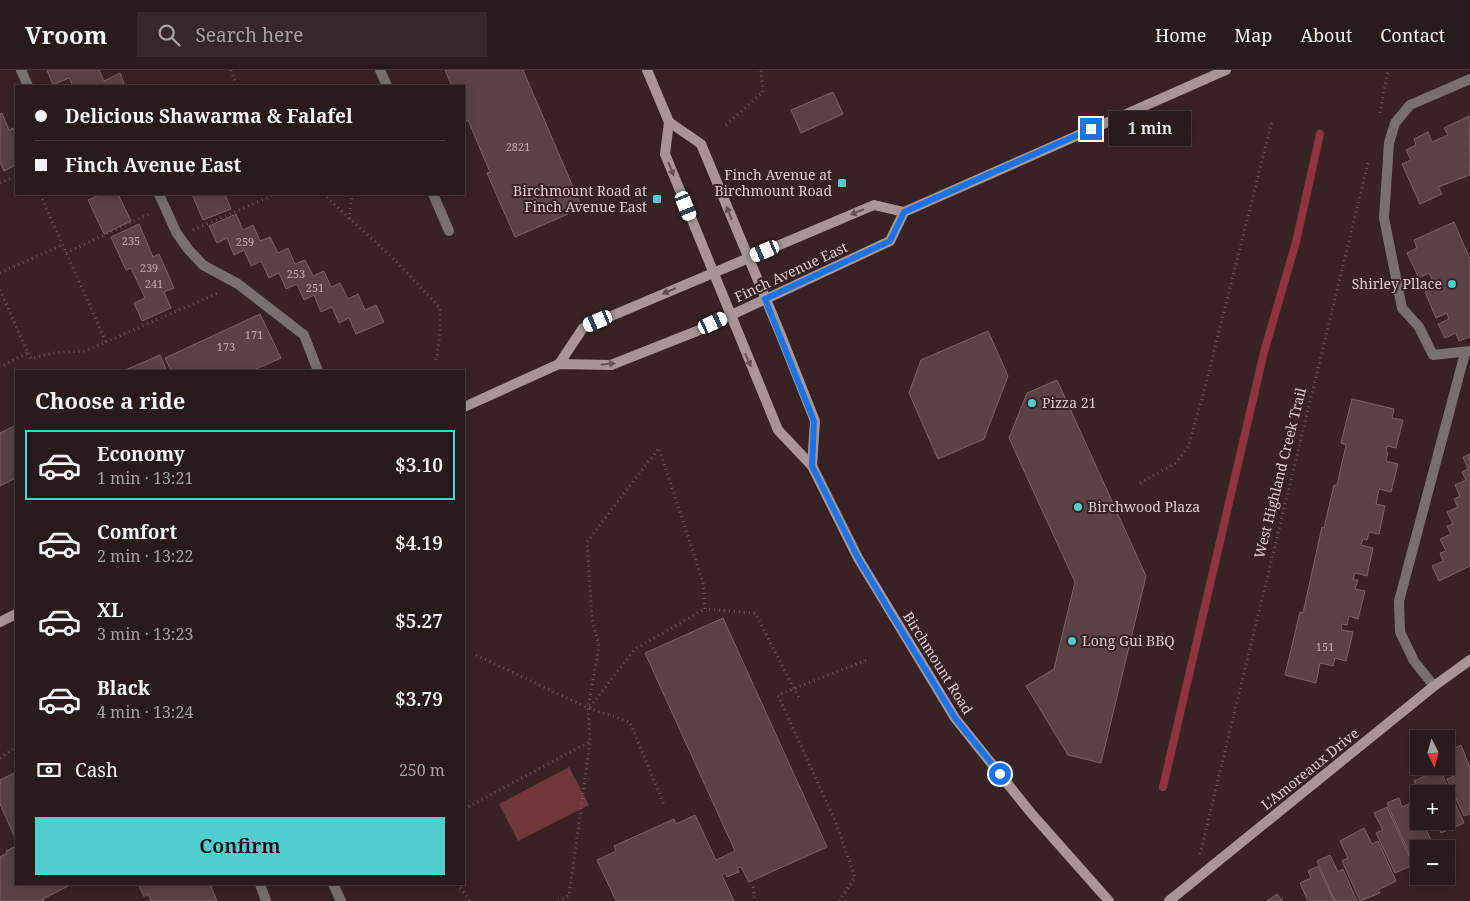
<!DOCTYPE html>
<meta charset="utf-8">
<style>
body{margin:0;font-family:"Noto Serif",serif;background:#362728;color:#f1f3f6;height:100vh;display:flex;flex-direction:column;font-size:19px;white-space:nowrap}
*{box-sizing:border-box;margin:0}
p{font-size:16px;color:#a5a1a3}
.icon{flex:none;width:28px;height:28px;fill:none;stroke:currentColor;stroke-width:2;stroke-linecap:round;stroke-linejoin:round}
.map{position:relative;flex:1;overflow:hidden}
.drawer{position:absolute;left:15px;top:300px;width:450px;height:515px;display:flex;flex-direction:column;background:#2a1a1b;border-radius:0px;box-shadow:0 2px 12px #0003,0 0 0 1px #46383a}
.drawer>*{flex:none}
.top-card{position:absolute;left:15px;top:15px;width:450px;height:110px;border-radius:0px;box-shadow:0 2px 12px #0003,0 0 0 1px #46383a;display:grid;align-content:center;height:110px;padding:0 20px;background:#2a1a1b}
.needle{width:32px;rotate:174deg}
.fabs{position:absolute;left:1410px;top:660px;display:grid;gap:10px}
.fabs a{display:grid;place-items:center;width:45px;height:45px;border-radius:0px;background:#2a1a1b;box-shadow:0 2px 12px #0003,0 0 0 1px #46383a;font-size:25px}
.end{position:absolute;width:22px;height:22px;margin:-11px;border:6px solid #1a73e8;background:#fff;box-shadow:0 0 0 2px #fff}
.from{border-radius:50%}
.bubble{position:absolute;height:35px;border-radius:0px;background:#2a1a1b;box-shadow:0 2px 12px #0003,0 0 0 1px #46383a;font-size:16px;font-weight:600;line-height:35px;text-align:center}
.car{position:absolute;width:15px;height:30px;margin:-15px -8px;border-radius:6px;box-shadow:0 0 4px 1px #0007;background:linear-gradient(#fff 24%,#345 0 40%,#fff 0 76%,#345 0 86%,#fff 0)}
.top-card b{display:flex;align-items:center;gap:18px;height:48px;font-size:19px}
.top-card b+b{border-top:1px solid #46383a}
.top-card i{width:12px;height:12px;background:#f1f3f6}
ul{padding:0;list-style:none}
li{display:flex;align-items:center;gap:15px;height:70px;margin:0 10px 8px;padding:0 10px;border:2px solid transparent;border-radius:0px}
li div{flex:1}
li b{display:block;font-size:19px}
li em{font-style:normal;font-weight:600}
li.selected{border-color:#52cdce}
li>.icon{width:45px;height:45px;stroke-width:1.5}
h2{padding:0 20px;font-size:22px;line-height:60px}
.pay{display:flex;align-items:center;gap:12px;height:55px;padding:0 20px;font-size:19px}
.pay p{margin-inline-start:auto}
.button{display:flex;gap:10px;margin-top:auto;padding:10px 20px}
.button a{flex:1;height:58px;border-radius:0px;background:#52cdce;color:#111;font-size:20px;font-weight:600;line-height:58px;text-align:center}
header{display:flex;align-items:center;gap:30px;box-sizing:border-box;height:70px;padding:0 25px;background:#2a1a1b;border-bottom:1px solid #46383a}
header strong{font-size:24px}
nav{display:flex;gap:28px;margin-inline-start:auto;font-size:18px}
.search{width:350px;height:45px;background:#362728;display:flex;align-items:center;gap:12px;box-sizing:border-box;padding:0 18px;border-radius:0px;color:#a5a1a3;font-size:19px}
.map>svg:first-child{display:block}
.green{fill:#70373c}
.lines{fill:none;stroke-linecap:round;stroke-linejoin:round}
.stream{stroke:#91343f;stroke-width:8}
.building{fill:#5a4344;stroke:#7c6464}
.path{stroke:#6c595a;stroke-width:3;stroke-dasharray:1 4;stroke-linecap:butt}
.lane{stroke:#7a6f6f;stroke-width:10}
.secondary{stroke:#a89696;stroke-width:10}
.oneway{fill:#655152}
.route{stroke:#1a73e8;stroke-width:6}
.poi-dot{fill:#52cdce;stroke:#382324;stroke-width:2}
.labels{text-anchor:middle;stroke-width:4;stroke-linejoin:round;paint-order:stroke}
.number-label{font-size:11px;fill:#bcabac}
.poi-label{font-size:14px;fill:#ddcecf;stroke:#382324;text-anchor:end}
.street-label{font-size:14px;fill:#ddcecf;stroke:#382324}
</style>
<header>
<strong>Vroom</strong>
<div class="search"><svg class="icon" aria-label="search" viewBox="0 0 24 24"><circle cx="10" cy="10" r="6"/><path d="M15 15l6 6"/></svg>Search here</div>
<nav><a>Home</a><a>Map</a><a>About</a><a>Contact</a></nav>
</header>
<div class="map">
<svg width="1470" height="831" viewBox="0 0 1470 831">
<rect width="100%" height="100%" fill="#382324"/>
<polygon class="green" points="569,697 589,735 518,771 499,734"/>
<g class="lines">
<polyline class="stream" points="1163,717 1264,282 1296,172 1320,64"/>
</g>
<g class="building">
<polygon points="47,0 99,0 104,11 120,3 125,16 73,16 69,8 53,15"/>
<polygon points="445,0 523,0 582,138 515,167 487,103 490,102 468,50 465,52 464,48 464,16 452,16"/>
<polygon points="833,22 843,44 801,63 791,40"/>
<polygon points="2,43 9,60 13,58 16,65 16,95 4,101 0,92 0,44"/>
<polygon points="1469,46 1470,105 1438,117 1442,124 1420,134 1402,94 1411,90 1406,80 1416,75 1414,69 1428,62 1432,72 1448,65 1444,58"/>
<polygon points="98,124 118,124 131,151 104,164 88,130 99,125"/>
<polygon points="192,124 225,124 231,139 203,150"/>
<polygon points="236,144 243,160 253,155 260,171 270,167 278,183 288,178 295,194 305,190 313,206 324,201 331,217 340,213 348,229 358,224 365,240 376,235 384,252 356,264 349,248 339,253 332,237 321,242 314,225 304,230 297,214 286,219 279,203 269,208 261,191 251,196 244,180 234,185 227,168 217,173 209,156"/>
<polygon points="1454,152 1470,189 1470,267 1459,271 1456,263 1445,268 1438,254 1449,249 1447,243 1436,248 1425,222 1436,217 1429,203 1419,208 1407,183 1417,178 1414,170"/>
<polygon points="139,154 153,187 159,184 174,218 164,222 171,238 142,251 134,233 145,228 131,198 126,200 111,167"/>
<polygon points="260,244 281,288 252,301 171,301 165,288"/>
<polygon points="988,261 1008,306 984,369 938,389 909,323 921,290"/>
<polygon points="160,285 167,301 123,301"/>
<polygon points="1057,310 1146,506 1101,693 1068,685 1026,616 1054,599 1075,512 1009,368 1027,323"/>
<polygon points="1352,329 1394,339 1392,348 1403,350 1396,378 1387,376 1386,382 1388,383 1386,391 1398,394 1391,422 1379,419 1376,434 1385,436 1379,464 1369,462 1367,470 1363,469 1361,475 1373,478 1367,506 1355,503 1353,510 1358,510 1355,519 1365,521 1358,549 1349,546 1347,555 1342,554 1341,560 1353,562 1346,591 1335,588 1333,596 1320,593 1316,613 1285,605 1300,542 1303,543 1322,457 1324,458 1334,415 1337,415 1346,375 1341,373"/>
<polygon points="16,355 16,408 0,416 0,363"/>
<polygon points="1470,384 1470,496 1439,511 1432,496 1443,491 1440,483 1446,481 1440,469 1451,464 1447,456 1453,454 1447,442 1458,437 1454,429 1460,426 1455,415 1466,410 1462,402 1468,399 1463,387"/>
<polygon points="723,548 827,777 749,812 741,797 737,798 739,802 727,807 726,803 722,805 734,831 616,831 597,790 616,781 614,776 674,749 676,754 695,745 716,790 735,781 645,583"/>
<polygon points="1461,675 1470,698 1470,744 1464,746 1447,709 1454,706 1446,689 1446,682"/>
<polygon points="1440,699 1464,753 1441,763 1435,751 1446,751 1446,724 1420,724 1414,711"/>
<polygon points="16,702 16,770 0,734 0,710"/>
<polygon points="1399,728 1402,737 1413,732 1419,744 1419,751 1422,751 1435,779 1419,779 1419,787 1412,790 1387,733"/>
<polygon points="1387,737 1413,795 1395,803 1376,763 1383,760 1374,743"/>
<polygon points="1364,758 1372,774 1378,771 1396,811 1378,820 1380,823 1360,831 1342,791 1348,788 1340,771"/>
<polygon points="16,776 16,814 72,814 43,829 44,831 0,831 0,787 7,783 6,781"/>
<polygon points="1330,785 1338,802 1343,799 1357,831 1335,831 1317,791"/>
<polygon points="1318,796 1321,803 1334,831 1308,831 1300,813 1311,808 1308,801"/>
<polygon points="138,814 210,814 217,831 151,831 148,824 144,827"/>
<polygon points="1277,824 1283,831 1267,831"/>
</g>
<g class="lines">
<g class="path">
<polyline points="231,0 237,16"/>
<polyline points="1380,43 1388,0"/>
<polyline points="726,55 763,22 761,0"/>
<polyline points="0,113 16,106"/>
<polyline points="323,124 395,190 440,238 440,264 436,290"/>
<polyline points="349,149 352,124"/>
<polyline points="193,160 276,124"/>
<polyline points="66,183 149,144"/>
<polyline points="0,203 62,175"/>
<polyline points="0,220 28,283 0,297"/>
<polyline points="106,272 218,223"/>
<polyline points="28,283 31,289 53,283 84,281 106,272 40,124"/>
<polyline points="1140,413 1176,393 1188,377 1203,325 1272,51"/>
<polyline points="476,585 588,638 630,652 664,735"/>
<polyline points="590,637 635,579 705,539"/>
<polyline points="0,688 16,677"/>
<polyline points="464,739 589,672"/>
<polyline points="1200,784 1368,93"/>
<polyline points="457,814 470,831"/>
<polyline points="753,817 755,831"/>
<polyline points="558,831 569,826 590,672 588,638 599,576 592,550 587,472 659,378 703,512 705,539 755,543 800,630"/>
<polyline points="839,831 855,807 836,753 778,625 869,589"/>
</g>
<g class="lane">
<polyline points="21,0 28,16"/>
<polyline points="380,0 387,16"/>
<polyline points="1470,9 1410,35 1395,53 1389,73 1384,148 1402,238 1419,257 1433,285 1470,281"/>
<polyline points="159,124 176,162 188,179 203,195 238,214 304,265 318,301"/>
<polyline points="433,124 449,161"/>
<polyline points="1434,616 1414,591 1400,562 1399,531 1465,283"/>
<polyline points="260,814 266,831"/>
<polyline points="333,814 341,831"/>
</g>
<g class="secondary">
<polyline points="647,0 669,52 665,84 778,360 812,396 858,488 955,648 1031,743 1109,831"/>
<polyline points="669,52 701,74 780,263 815,351 812,396"/>
<polyline points="559,294 583,258 874,135 904,142 1226,0"/>
<polyline points="464,337 559,294 611,295 697,261 890,171 904,142"/>
<polyline points="0,552 16,544"/>
<polyline points="1169,831 1434,616 1470,590"/>
</g>
</g>
<defs><path id="oneway-solid" d="M-6-.8H1V-3.2L6.5 0L1 3.2V.8H-6Z" transform="scale(1.25)"/></defs>
<g class="oneway">
<use href="#oneway-solid" transform="translate(671 99) rotate(68)"/>
<use href="#oneway-solid" transform="translate(857 142) rotate(158)"/>
<use href="#oneway-solid" transform="translate(729 143) rotate(-112)"/>
<use href="#oneway-solid" transform="translate(669 221) rotate(157)"/>
<use href="#oneway-solid" transform="translate(748 290) rotate(67)"/>
<use href="#oneway-solid" transform="translate(608 294) rotate(-6)"/>
</g>
<g class="lines">
<polyline class="route" points="1000,704 955,648 889,540 858,488 812,396 814,351 765,229 890,171 904,142 1091,59"/>
</g>
<g class="poi-dot">
<rect x="837" y="108" width="10" height="10" rx="2.5"/>
<rect x="652" y="124" width="10" height="10" rx="2.5"/>
<circle cx="1452" cy="214" r="5"/>
<circle cx="1032" cy="333" r="5"/>
<circle cx="1078" cy="437" r="5"/>
<circle cx="1072" cy="571" r="5"/>
</g>
<g class="labels">
<g class="number-label">
<text x="518" y="81">2821</text>
<text x="131" y="175">235</text>
<text x="245" y="176">259</text>
<text x="149" y="202">239</text>
<text x="296" y="208">253</text>
<text x="154" y="218">241</text>
<text x="315" y="222">251</text>
<text x="254" y="269">171</text>
<text x="226" y="281">173</text>
<text x="1325" y="581">151</text>
</g>
<g class="poi-label">
<text x="832" y="110">Finch Avenue at<tspan x="832" dy="16">Birchmount Road</tspan></text>
<text x="647" y="126">Birchmount Road at<tspan x="647" dy="16">Finch Avenue East</tspan></text>
<text x="1442" y="219">Shirley Pllace</text>
<text x="1042" y="338" text-anchor="start">Pizza 21</text>
<text x="1088" y="442" text-anchor="start">Birchwood Plaza</text>
<text x="1082" y="576" text-anchor="start">Long Gui BBQ</text>
</g>
<g class="street-label">
<text transform="translate(791 202) rotate(-25)" y="5">Finch Avenue East</text>
<text transform="translate(1280 403) rotate(-76)" y="5">West Highland Creek Trail</text>
<text transform="translate(938 593) rotate(58)" y="5">Birchmount Road</text>
<text transform="translate(1310 699) rotate(-39)" y="5">L'Amoreaux Drive</text>
</g>
</g>
</svg>
<div class="fabs">
<a><svg class="needle" viewBox="-14 -14 28 28"><path d="M0-13l5 13h-10z" fill="#e53935"/><path d="M0 13l5-13h-10z" fill="#a5a1a3"/></svg></a>
<a>+</a>
<a>−</a>
</div>
<i class="end from" style="left:1000px;top:704px"></i>
<i class="end" style="left:1091px;top:59px"></i>
<div class="bubble" style="left:1109px;top:41px;width:82px">1 min</div>
<i class="car" style="left:686px;top:136px;rotate:158deg"></i>
<i class="car" style="left:765px;top:181px;rotate:247deg"></i>
<i class="car" style="left:598px;top:251px;rotate:247deg"></i>
<i class="car" style="left:713px;top:253px;rotate:65deg"></i>
<div class="top-card">
<b><i class="from"></i>Delicious Shawarma &amp; Falafel</b>
<b><i></i>Finch Avenue East</b>
</div>
<section class="drawer">
<h2>Choose a ride</h2>
<ul>
<li class="selected"><svg class="icon" aria-label="car" viewBox="0 0 24 24"><path d="M5 17H2v-5l4-1 3-4h7l3 4 3 1v5h-3M9 17h6M6 11h13"/><circle cx="7" cy="17" r="2"/><circle cx="17" cy="17" r="2"/></svg><div><b>Economy</b><p>1 min · 13:21</p></div><em>$3.10</em></li>
<li><svg class="icon" aria-label="car" viewBox="0 0 24 24"><path d="M5 17H2v-5l4-1 3-4h7l3 4 3 1v5h-3M9 17h6M6 11h13"/><circle cx="7" cy="17" r="2"/><circle cx="17" cy="17" r="2"/></svg><div><b>Comfort</b><p>2 min · 13:22</p></div><em>$4.19</em></li>
<li><svg class="icon" aria-label="car" viewBox="0 0 24 24"><path d="M5 17H2v-5l4-1 3-4h7l3 4 3 1v5h-3M9 17h6M6 11h13"/><circle cx="7" cy="17" r="2"/><circle cx="17" cy="17" r="2"/></svg><div><b>XL</b><p>3 min · 13:23</p></div><em>$5.27</em></li>
<li><svg class="icon" aria-label="car" viewBox="0 0 24 24"><path d="M5 17H2v-5l4-1 3-4h7l3 4 3 1v5h-3M9 17h6M6 11h13"/><circle cx="7" cy="17" r="2"/><circle cx="17" cy="17" r="2"/></svg><div><b>Black</b><p>4 min · 13:24</p></div><em>$3.79</em></li>
</ul>
<div class="pay"><svg class="icon" aria-label="cash" viewBox="0 0 24 24"><path d="M3 7h18v10H3z"/><circle cx="12" cy="12" r="2"/></svg>Cash<p>250 m</p></div>
<div class="button"><a>Confirm</a></div>
</section>
</div>
